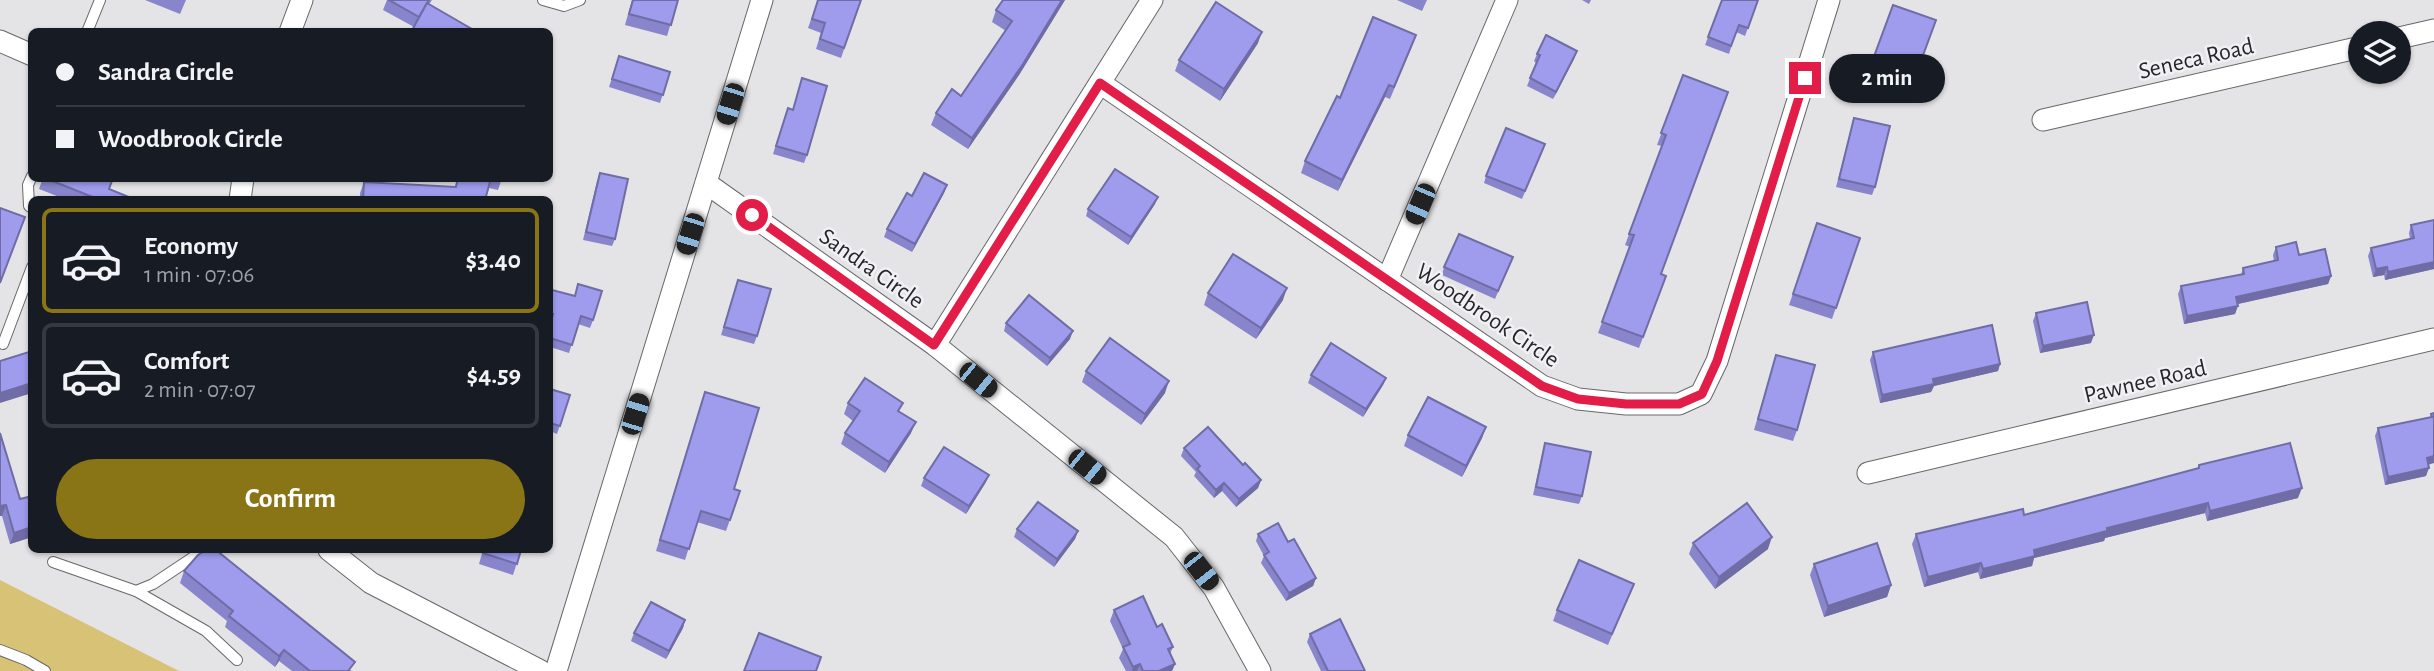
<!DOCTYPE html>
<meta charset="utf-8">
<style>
body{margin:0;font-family:"Alegreya Sans",sans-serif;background:#242831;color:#f1f3f6;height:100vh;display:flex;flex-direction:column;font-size:26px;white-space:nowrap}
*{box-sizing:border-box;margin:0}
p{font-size:23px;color:#9ea1a6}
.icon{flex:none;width:38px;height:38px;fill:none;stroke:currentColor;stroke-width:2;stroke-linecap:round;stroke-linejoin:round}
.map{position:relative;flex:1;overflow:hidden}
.panel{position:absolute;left:28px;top:196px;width:525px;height:357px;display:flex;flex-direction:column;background:#171b24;border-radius:10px;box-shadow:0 2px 5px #0004}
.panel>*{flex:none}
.guide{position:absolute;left:28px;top:28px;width:525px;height:154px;border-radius:10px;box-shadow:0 2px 5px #0004;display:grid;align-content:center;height:154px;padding:0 28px;background:#171b24}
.buttons{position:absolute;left:2348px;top:21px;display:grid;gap:14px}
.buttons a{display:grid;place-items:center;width:63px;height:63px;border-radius:50%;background:#171b24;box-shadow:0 2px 5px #0004;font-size:35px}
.end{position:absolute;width:32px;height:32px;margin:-16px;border:9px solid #e11d48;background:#fff;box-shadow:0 0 0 4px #fff}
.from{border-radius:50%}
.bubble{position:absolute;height:49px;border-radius:24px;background:#171b24;box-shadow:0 2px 5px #0004;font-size:23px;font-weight:700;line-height:49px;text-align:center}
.car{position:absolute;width:21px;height:42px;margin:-21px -10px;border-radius:9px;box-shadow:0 0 5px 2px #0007;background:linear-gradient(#222 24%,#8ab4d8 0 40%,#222 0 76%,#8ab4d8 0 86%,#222 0)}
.guide b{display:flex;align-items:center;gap:24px;height:66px;font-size:26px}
.guide b+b{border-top:2px solid #363941}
.guide i{width:18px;height:18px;background:#f1f3f6}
ul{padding:12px 0 0;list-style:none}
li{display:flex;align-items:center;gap:21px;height:105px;margin:0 14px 10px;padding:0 14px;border:4px solid #363941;border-radius:10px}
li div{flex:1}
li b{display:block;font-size:26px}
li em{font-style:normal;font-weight:700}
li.current{border-color:#897416}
li>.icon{width:63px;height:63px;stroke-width:1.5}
.primary-button{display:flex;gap:14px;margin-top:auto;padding:14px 28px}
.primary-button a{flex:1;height:80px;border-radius:42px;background:#897416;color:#fff;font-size:28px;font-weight:700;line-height:80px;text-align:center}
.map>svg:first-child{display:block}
.green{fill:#d7c275}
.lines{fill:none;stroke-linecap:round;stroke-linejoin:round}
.service-casing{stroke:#68686a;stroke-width:12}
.minor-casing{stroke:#68686a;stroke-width:23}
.service{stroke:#fff;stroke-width:10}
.minor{stroke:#fff;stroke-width:21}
.wall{fill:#8985cc}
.shaded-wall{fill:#6f6ca6}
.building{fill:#9f9bed;stroke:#6f6ca6;stroke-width:2}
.route{stroke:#e11d48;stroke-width:9}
.labels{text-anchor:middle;stroke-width:5;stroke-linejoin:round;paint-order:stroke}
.street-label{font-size:24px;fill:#272728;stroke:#f1f1f5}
</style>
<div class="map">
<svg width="2434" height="671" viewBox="0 0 2434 671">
<rect width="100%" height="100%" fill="#e4e4e7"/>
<polygon class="green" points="0,580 179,671 0,671"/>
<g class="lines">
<g class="service-casing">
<g id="service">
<polyline points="543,0 564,6 580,0"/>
<polyline points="87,32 100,0"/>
<polyline points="32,176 28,185 29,206 32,208"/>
<polyline points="3,344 32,267"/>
<polyline points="53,562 136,591 153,584 204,550"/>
<polyline points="136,591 206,631 237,660"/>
<polyline points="0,650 26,660 45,671"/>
</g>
</g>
<g class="minor-casing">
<g id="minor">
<polyline points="290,32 302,0"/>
<polyline points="2399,38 2434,30"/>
<polyline points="0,41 32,55"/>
<polyline points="1100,83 1542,386 1578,399 1626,404 1679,404 1701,394 1717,361 1829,0"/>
<polyline points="2043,120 2361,47"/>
<polyline points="706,183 935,345 1174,537 1214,588 1260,671"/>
<polyline points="240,200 243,178"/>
<polyline points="1387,280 1507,0"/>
<polyline points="935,345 1152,0"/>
<polyline points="1868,473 2434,339"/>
<polyline points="329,550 371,583 541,671"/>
<polyline points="556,671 762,0"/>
</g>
</g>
<use href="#service" class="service"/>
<use href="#minor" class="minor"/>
</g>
<g class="wall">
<polygon points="145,0 186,0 180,14"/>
<polygon points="387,0 432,0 414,27 383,10"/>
<polygon points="632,0 678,0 667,36 625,25"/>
<polygon points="818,0 861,0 841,58 816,49 821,33 808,28"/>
<polygon points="1003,0 1065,0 1019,75 968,149 931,125 936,113 961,96 1006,31 992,22 996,10"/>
<polygon points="1397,0 1427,0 1422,11"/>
<polygon points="1582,0 1591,0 1589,4"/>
<polygon points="1722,0 1758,0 1745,36 1736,32 1729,54 1705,45"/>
<polygon points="1893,5 1936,20 1911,89 1868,73"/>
<polygon points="1258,43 1220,101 1175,71 1179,60"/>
<polygon points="1412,46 1390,99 1385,97 1338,191 1301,173 1305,161 1340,98"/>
<polygon points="1577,51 1574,59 1553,99 1527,86 1536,63 1534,61 1537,54"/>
<polygon points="619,56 670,72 660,103 609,87"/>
<polygon points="1683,75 1661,274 1666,276 1639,348 1598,333 1630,247 1625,245 1662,146 1657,145"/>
<polygon points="785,116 807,155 804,163 773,154"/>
<polygon points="1854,118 1875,187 1872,195 1836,187"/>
<polygon points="1545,144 1522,199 1484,183 1486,176"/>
<polygon points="600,173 615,239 612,246 583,240 597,181"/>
<polygon points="43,178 113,178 109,189 136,200 67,200 39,189"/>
<polygon points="457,178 502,178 498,190 489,188 485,200 360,200 360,193 364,182 455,187"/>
<polygon points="947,185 944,193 912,252 884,237 887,229 912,196"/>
<polygon points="1155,204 1128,245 1086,216 1088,209"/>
<polygon points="2434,220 2434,269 2385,280 2384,275 2373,277 2368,256 2371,248 2410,239 2409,233 2411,225"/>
<polygon points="1817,223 1860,238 1832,319 1789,305"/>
<polygon points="2276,247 2299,255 2331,276 2328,284 2238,304 2235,314 2184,324 2178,294 2181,286 2241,275 2243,268 2274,261 2273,255"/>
<polygon points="1510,265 1495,299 1442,275 1444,267"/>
<polygon points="735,288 757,336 754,344 721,335"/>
<polygon points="1208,293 1283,300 1256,339 1204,305"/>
<polygon points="550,296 593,320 590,328 578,324 569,353 550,347"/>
<polygon points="2036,313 2091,343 2040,353 2033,321"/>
<polygon points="1006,323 1070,339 1047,366 1004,331"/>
<polygon points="1873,352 2000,364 1998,371 1934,386 1931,392 1880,403 1870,360"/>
<polygon points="1776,355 1797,430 1793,441 1754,430"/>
<polygon points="1086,371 1165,393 1141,425 1082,382"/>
<polygon points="1311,375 1386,378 1383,385 1363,417 1308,383"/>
<polygon points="550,389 570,395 557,434 550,431"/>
<polygon points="705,392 734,489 740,491 726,531 697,522 685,560 656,551"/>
<polygon points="848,403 900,412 911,433 885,473 841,444 845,433 853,421 844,414"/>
<polygon points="2434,413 2426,476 2385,485 2375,436 2378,428 2430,417 2431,414"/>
<polygon points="1486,427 1482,438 1462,477 1404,446 1408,435"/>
<polygon points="0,433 20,499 32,496 32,537 10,544 2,516"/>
<polygon points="1545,443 1582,496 1579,504 1533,495 1543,450"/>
<polygon points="1184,448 1243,465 1261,480 1258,488 1236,507 1222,491 1214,498 1194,476 1196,472 1181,456"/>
<polygon points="2199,465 2298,498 2207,521 2205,513 2105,538 2104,541 2034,558 2032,566 1980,579 1978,572 1924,587 1912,544 1916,534 2024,515 2197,469"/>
<polygon points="924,478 986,482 966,514 921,486"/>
<polygon points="1017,529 1078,531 1075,539 1054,567 1014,537"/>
<polygon points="1258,534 1288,542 1316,578 1313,586 1286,601 1261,563 1264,556 1256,541"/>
<polygon points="1693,543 1768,549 1715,589 1689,554"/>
<polygon points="483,550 521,550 513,575 479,564"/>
<polygon points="1814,564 1891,585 1887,597 1824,617 1810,575"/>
<polygon points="184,571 352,671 292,671 279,661 275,667 225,627 227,621 180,583"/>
<polygon points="1634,584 1608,645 1553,621 1557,610"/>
<polygon points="1114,610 1157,627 1173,647 1170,654 1175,664 1172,671 1126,671 1119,658 1123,649 1110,621"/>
<polygon points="685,620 683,628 666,659 631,641 634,633"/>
<polygon points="1310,634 1365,671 1321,671 1307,642"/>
</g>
<g class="shaded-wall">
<polygon points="1062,0 1065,0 1019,75 968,149 972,138"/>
<polygon points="1262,32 1258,43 1220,101 1224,89"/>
<polygon points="1577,51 1574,59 1553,99 1556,92"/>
<polygon points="1389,85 1385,97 1338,191 1342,180"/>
<polygon points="947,185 944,193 912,252 915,244"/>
<polygon points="1158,197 1155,204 1128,245 1131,237"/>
<polygon points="2434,262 2434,269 2385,280 2388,272"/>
<polygon points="2387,267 2384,275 2373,277 2376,269"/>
<polygon points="2331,276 2328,284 2233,305 2236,297"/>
<polygon points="1287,288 1283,300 1256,339 1261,328"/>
<polygon points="2238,306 2235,314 2184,324 2187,316"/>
<polygon points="1073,331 1070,339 1047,366 1050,358"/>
<polygon points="2094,335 2091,343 2040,353 2043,346"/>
<polygon points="2000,364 1998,371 1934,386 1931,392 1880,403 1882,395 1933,379"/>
<polygon points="1386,378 1383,385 1363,417 1366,409"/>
<polygon points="1169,381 1165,393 1141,425 1145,414"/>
<polygon points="32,383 32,393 0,403 0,393"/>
<polygon points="916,422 911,433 885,473 889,462"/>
<polygon points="1486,427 1482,438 1462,477 1466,466"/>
<polygon points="2434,456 2434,463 2424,466 2427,458"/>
<polygon points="2429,468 2426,476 2385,485 2388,477"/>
<polygon points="989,475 986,482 966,514 969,506"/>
<polygon points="1261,480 1258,488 1236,507 1239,499"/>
<polygon points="1224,483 1222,491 1214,498 1216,490"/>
<polygon points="2302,488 2298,498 2207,521 2210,511"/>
<polygon points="2208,503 2205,513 2105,538 2104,541 2034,558 2032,566 1980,579 1983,569 2034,550 2107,528"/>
<polygon points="6,505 2,516 0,516 0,506"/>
<polygon points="32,527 32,537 10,544 14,533"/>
<polygon points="1078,531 1075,539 1054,567 1057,559"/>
<polygon points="1772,537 1768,549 1715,589 1719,577"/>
<polygon points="1981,563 1978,572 1924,587 1928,577"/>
<polygon points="1316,578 1313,586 1286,601 1289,593"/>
<polygon points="1891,585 1887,597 1824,617 1828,606"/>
<polygon points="685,620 683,628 666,659 669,651"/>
<polygon points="284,650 279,661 275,667 279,656"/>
<polygon points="1140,664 1137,671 1132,671 1133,667"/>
<polygon points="1175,664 1172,671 1159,671"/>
</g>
<g class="building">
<polygon points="389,0 429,0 419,17"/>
<polygon points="633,0 678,0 671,25 629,14"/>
<polygon points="818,0 861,0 844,48 820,39 825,23 812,19"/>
<polygon points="1003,0 1062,0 1023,64 972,138 936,113 952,89 961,96 1012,21 996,10"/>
<polygon points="1722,0 1758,0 1748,28 1739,25 1731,46 1708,37"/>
<polygon points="1216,2 1262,32 1224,89 1179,60"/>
<polygon points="427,3 477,32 411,32"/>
<polygon points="1893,5 1936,20 1915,77 1872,62"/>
<polygon points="1373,17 1416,35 1394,87 1389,85 1342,180 1305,161 1337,96 1340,98"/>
<polygon points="1546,35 1577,51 1556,92 1530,78 1540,55 1537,54"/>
<polygon points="619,56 670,72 663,95 612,79"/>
<polygon points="1683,75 1728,92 1661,274 1666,276 1643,337 1602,322 1634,235 1629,234 1666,135 1661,133"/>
<polygon points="802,78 827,86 807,155 776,146 788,108 793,110"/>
<polygon points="1854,118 1890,126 1875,187 1839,179"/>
<polygon points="1506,128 1545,144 1525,191 1486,176"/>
<polygon points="1115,169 1158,197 1131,237 1088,209"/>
<polygon points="600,173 628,179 615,239 586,232"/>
<polygon points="924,173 947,185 915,244 887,229 907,193 912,196"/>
<polygon points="45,178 113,178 109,189 136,200 100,200"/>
<polygon points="458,178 491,178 485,200 363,200 364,182 456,187"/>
<polygon points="0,208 25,217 0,283"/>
<polygon points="2434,220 2434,262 2388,272 2387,267 2376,269 2371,248 2414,238 2411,225"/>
<polygon points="1817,223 1860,238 1836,308 1793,294"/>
<polygon points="1459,234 1513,257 1498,291 1444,267"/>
<polygon points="2296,242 2299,255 2325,249 2331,276 2236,297 2238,306 2187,316 2181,286 2244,274 2243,268 2278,260 2276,247"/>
<polygon points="1233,254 1287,288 1261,328 1208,293"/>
<polygon points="738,280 771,289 757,336 724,327"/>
<polygon points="578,284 602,291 593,320 581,316 572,345 550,338 550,325 553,314 550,314 550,298 552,290 575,296"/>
<polygon points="1029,295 1073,331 1050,358 1006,323"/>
<polygon points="2087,302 2094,335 2043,346 2036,313"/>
<polygon points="1992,325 2000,364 1933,379 1934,384 1882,395 1873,352"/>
<polygon points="1110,338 1169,381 1145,414 1086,371"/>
<polygon points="1331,343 1386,378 1366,409 1311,375"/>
<polygon points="32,351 32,383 0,393 0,361"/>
<polygon points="1776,355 1815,365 1797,430 1758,419"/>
<polygon points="865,378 903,403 898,411 916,422 889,462 845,433 860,411 848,403"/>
<polygon points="550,389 570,395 560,426 550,423"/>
<polygon points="705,392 759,408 734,489 740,491 730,520 701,511 689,549 660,540"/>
<polygon points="1428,397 1486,427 1466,466 1408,435"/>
<polygon points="2434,413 2434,456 2427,458 2429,468 2388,477 2378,428 2432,417 2431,414"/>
<polygon points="1208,427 1243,465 1245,463 1261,480 1239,499 1224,483 1216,490 1197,469 1200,466 1184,448"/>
<polygon points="0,433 20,499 32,496 32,527 14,533 6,505 0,506"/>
<polygon points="1545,443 1591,452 1582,496 1536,487"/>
<polygon points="2290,443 2302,488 2210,511 2208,503 2107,528 2107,531 2034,550 2035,556 1983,569 1981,563 1928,577 1916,534 2023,509 2024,515 2199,468 2199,465"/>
<polygon points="944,447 989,475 969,506 924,478"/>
<polygon points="1038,502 1078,531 1057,559 1017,529"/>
<polygon points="1747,503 1772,537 1719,577 1693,543"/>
<polygon points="1278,523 1288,542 1294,539 1316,578 1289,593 1264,555 1269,552 1258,534"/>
<polygon points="1877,543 1891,585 1828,606 1814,564"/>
<polygon points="206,550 216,550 355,662 348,671 310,671 284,650 279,656 229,616 233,611 184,571 198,555"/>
<polygon points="484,550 521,550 517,564 483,553"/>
<polygon points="1579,560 1634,584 1612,634 1557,610"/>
<polygon points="1143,596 1157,627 1162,624 1173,647 1168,649 1175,664 1159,671 1143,671 1140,664 1133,667 1123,647 1130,644 1114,610"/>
<polygon points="651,602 685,620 669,651 634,633"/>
<polygon points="1340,619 1365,671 1328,671 1310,634"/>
<polygon points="759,633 821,657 816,671 744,671"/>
</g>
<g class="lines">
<polyline class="route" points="752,215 934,345 1100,83 1542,386 1578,399 1626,404 1679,404 1702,394 1717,361 1805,78"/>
</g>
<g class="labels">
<g class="street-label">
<text transform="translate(2196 58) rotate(-13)" y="8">Seneca Road</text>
<text transform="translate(872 268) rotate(35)" y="8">Sandra Circle</text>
<text transform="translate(1488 315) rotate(34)" y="8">Woodbrook Circle</text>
<text transform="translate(2145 381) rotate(-13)" y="8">Pawnee Road</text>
</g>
</g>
</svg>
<div class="buttons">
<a><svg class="icon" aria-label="layers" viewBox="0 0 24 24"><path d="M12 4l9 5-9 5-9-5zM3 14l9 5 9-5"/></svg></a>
</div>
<i class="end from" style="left:752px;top:215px"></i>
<i class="end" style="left:1805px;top:78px"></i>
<div class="bubble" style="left:1829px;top:54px;width:116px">2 min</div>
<i class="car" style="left:730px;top:104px;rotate:197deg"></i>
<i class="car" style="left:1420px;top:204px;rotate:203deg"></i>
<i class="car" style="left:690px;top:234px;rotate:197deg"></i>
<i class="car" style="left:978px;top:380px;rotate:129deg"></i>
<i class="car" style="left:635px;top:414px;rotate:17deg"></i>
<i class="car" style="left:1087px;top:467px;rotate:129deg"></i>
<i class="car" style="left:1201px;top:571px;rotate:142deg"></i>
<div class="guide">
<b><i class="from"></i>Sandra Circle</b>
<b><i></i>Woodbrook Circle</b>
</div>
<section class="panel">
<ul>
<li class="current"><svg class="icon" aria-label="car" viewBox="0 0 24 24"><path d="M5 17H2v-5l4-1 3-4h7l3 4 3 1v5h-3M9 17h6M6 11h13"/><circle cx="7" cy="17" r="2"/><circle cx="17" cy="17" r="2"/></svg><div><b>Economy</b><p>1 min · 07:06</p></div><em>$3.40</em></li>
<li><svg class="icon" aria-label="car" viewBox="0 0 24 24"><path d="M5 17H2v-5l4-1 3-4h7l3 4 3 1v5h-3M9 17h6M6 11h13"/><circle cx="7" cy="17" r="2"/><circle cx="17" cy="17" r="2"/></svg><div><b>Comfort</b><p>2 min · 07:07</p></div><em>$4.59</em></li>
</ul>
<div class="primary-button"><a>Confirm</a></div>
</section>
</div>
